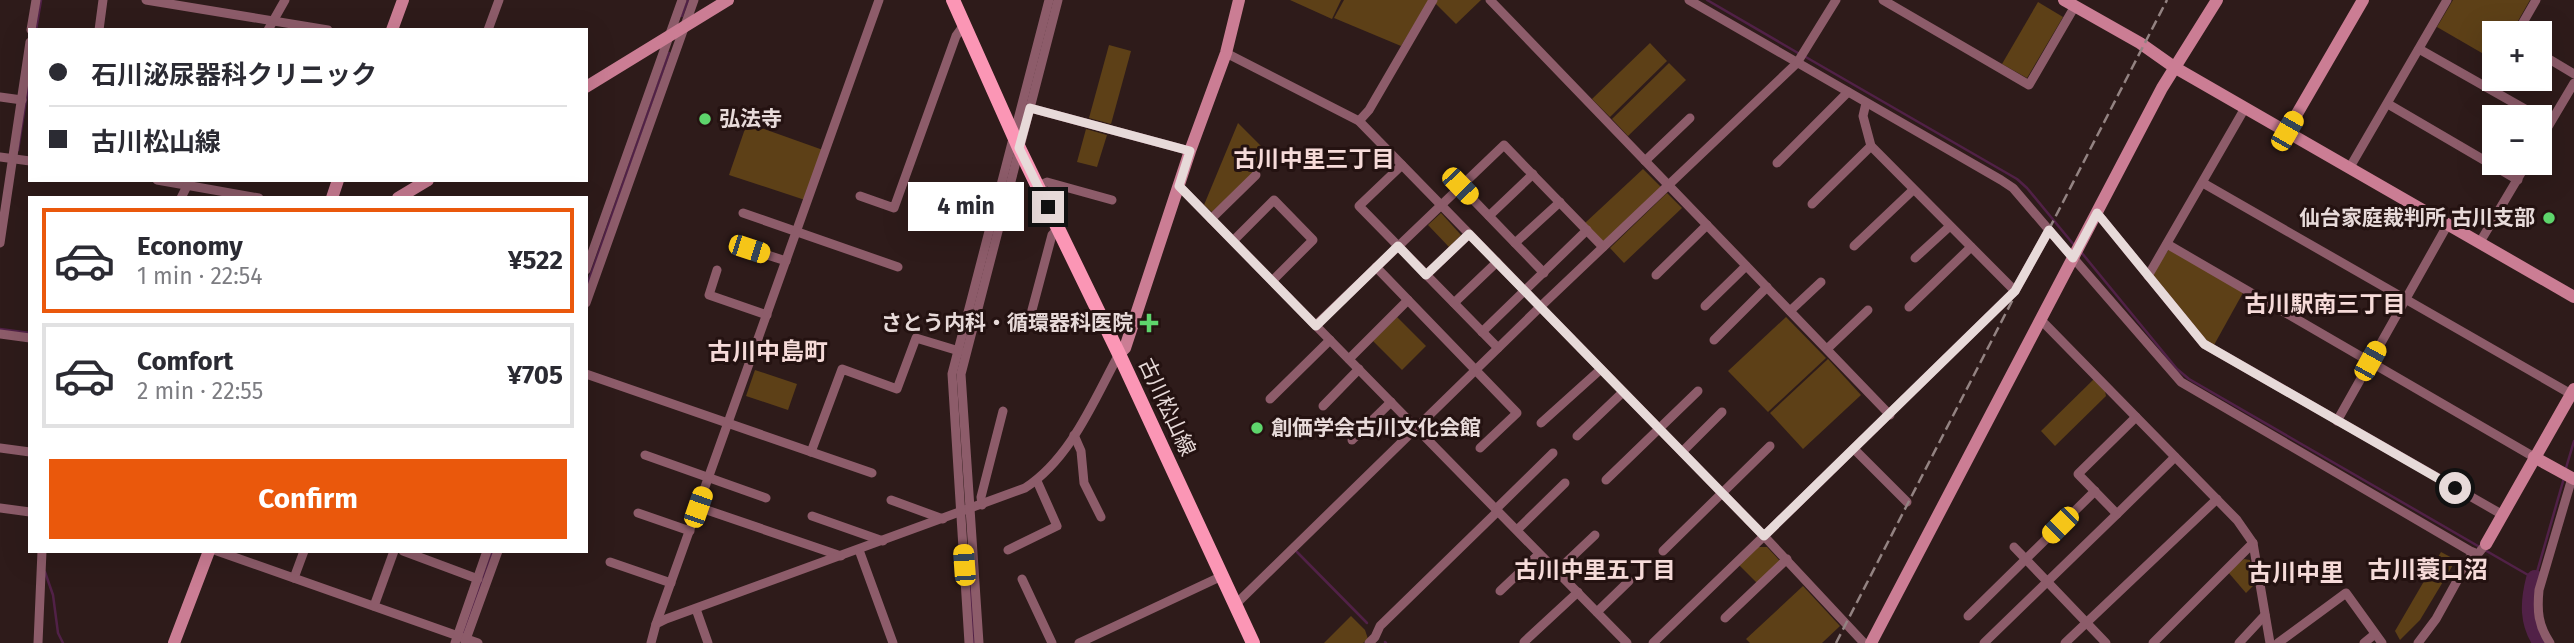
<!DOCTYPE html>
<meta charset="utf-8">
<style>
body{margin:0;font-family:"Fira Sans","Noto Sans JP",sans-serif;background:#f7f7f7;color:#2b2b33;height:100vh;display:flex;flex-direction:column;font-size:26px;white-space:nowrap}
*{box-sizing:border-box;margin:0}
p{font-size:23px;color:#7c7c81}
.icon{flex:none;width:38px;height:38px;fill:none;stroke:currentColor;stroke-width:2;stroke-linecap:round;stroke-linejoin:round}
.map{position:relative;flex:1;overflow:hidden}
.drawer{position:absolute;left:28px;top:196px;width:560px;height:357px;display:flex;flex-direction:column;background:#fff;border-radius:0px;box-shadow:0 7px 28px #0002}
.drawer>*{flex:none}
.top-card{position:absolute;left:28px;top:28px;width:560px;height:154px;border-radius:0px;box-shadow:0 7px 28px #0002;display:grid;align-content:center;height:154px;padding:0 21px;background:#fff}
.buttons{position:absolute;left:2482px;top:21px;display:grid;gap:14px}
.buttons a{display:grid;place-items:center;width:70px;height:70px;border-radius:0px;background:#fff;box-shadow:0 7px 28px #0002;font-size:35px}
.end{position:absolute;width:32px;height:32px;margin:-16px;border:9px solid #e7dad9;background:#111;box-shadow:0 0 0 4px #111}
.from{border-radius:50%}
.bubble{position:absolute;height:49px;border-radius:0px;background:#fff;box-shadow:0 7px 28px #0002;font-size:23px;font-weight:700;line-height:49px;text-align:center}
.car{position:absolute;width:21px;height:42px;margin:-21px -10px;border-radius:9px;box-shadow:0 0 5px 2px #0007;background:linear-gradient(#f5c518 24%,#345 0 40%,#f5c518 0 76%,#345 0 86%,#f5c518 0)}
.top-card b{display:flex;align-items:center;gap:24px;height:66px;font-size:26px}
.top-card b+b{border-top:2px solid #e1e1e2}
.top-card i{width:18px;height:18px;background:#2b2b33}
ul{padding:12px 0 0;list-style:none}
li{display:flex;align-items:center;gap:21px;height:105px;margin:0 14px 10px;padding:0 7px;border:4px solid #e1e1e2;border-radius:0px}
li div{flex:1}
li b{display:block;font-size:26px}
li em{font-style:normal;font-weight:700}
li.active{border-color:#ea580c}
li>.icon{width:63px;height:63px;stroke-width:1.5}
.button{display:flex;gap:14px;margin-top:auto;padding:14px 21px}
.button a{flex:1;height:80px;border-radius:0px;background:#ea580c;color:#fff;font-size:28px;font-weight:700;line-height:80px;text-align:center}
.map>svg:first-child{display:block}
.green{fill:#5d4017}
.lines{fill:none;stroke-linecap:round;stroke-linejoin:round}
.stream{stroke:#512147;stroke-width:2.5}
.river{stroke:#512147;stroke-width:18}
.street{stroke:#8d5c6a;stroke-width:9}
.secondary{stroke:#cb7d94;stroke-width:12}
.primary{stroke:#fb96b5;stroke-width:14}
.rail{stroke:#938382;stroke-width:2.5;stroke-dasharray:10 5;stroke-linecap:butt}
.route{stroke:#e7dad9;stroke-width:9}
.poi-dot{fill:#5ed56c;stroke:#241211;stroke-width:2.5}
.labels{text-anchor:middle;stroke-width:6;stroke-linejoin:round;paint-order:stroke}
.poi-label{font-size:21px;font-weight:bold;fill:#e7dad9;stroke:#241211;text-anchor:start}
.street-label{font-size:21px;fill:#e7dad9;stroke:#241211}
.neighbourhood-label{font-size:23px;font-weight:bold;fill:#f6dbd9;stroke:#241211}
.quarter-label{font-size:24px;font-weight:bold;fill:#f6dbd9;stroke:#241211}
</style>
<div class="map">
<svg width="2574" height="643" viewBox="0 0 2574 643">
<rect width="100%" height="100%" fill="#2e1b1a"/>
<g class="green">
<polygon points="1290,0 1341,0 1332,19"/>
<polygon points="1344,0 1429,0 1401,46 1334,18"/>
<polygon points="1437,0 1481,0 1456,24 1435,3"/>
<polygon points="2453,0 2530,0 2511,33 2494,33 2494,60 2437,27"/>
<polygon points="2038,2 2063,17 2027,78 2002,64"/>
<polygon points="1650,43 1667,61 1610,117 1592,99"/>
<polygon points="1109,45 1131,51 1111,124 1089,118"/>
<polygon points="1669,63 1686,80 1628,136 1612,119"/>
<polygon points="747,123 823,150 805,200 729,175"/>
<polygon points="1238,123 1272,157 1212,212 1204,205"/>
<polygon points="1086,129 1107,135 1097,167 1077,162"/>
<polygon points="1643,169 1661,187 1603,242 1585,223"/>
<polygon points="1667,193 1682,208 1624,263 1610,248"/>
<polygon points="1441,213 1461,235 1449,247 1428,225"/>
<polygon points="2169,249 2244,291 2214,345 2208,343 2153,278 2155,270"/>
<polygon points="1397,317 1426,346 1402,370 1373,341"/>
<polygon points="1786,317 1826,358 1768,412 1728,371"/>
<polygon points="1828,359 1861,395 1803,449 1770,413"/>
<polygon points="755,370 797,384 788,410 746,396"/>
<polygon points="2094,379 2105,391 2106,396 2055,446 2041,431"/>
<polygon points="1758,547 1767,547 1780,561 1757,583 1739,565"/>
<polygon points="2441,552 2456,560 2420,620 2400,640 2395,631"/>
<polygon points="2244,559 2250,560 2255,584 2246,593 2228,572"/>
<polygon points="1803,586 1840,626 1822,643 1750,643 1746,639"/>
<polygon points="1351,616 1365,630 1368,639 1363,643 1324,643"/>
</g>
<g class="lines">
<g class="stream">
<polyline points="1707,0 1798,53"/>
<polyline points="682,16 688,0"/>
<polyline points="36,30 41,0"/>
<polyline points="1804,56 2017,179 2027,188 2074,245"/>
<polyline points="18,150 30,74"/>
<polyline points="2081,252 2177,369 2189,379 2535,579 2564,478"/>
<polyline points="586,288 669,53"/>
<polyline points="0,329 30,333"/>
<polyline points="2566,468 2574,441"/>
<polyline points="1297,552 1367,623"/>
<polyline points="969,569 974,643"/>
<polyline points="45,572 53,595 58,633 63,643"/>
<polyline points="463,634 493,551"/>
<polyline points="1385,642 1386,643"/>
</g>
<path class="river" d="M 2535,579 C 2529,602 2528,623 2542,643"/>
<g class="street">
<polyline points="146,0 328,30"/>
<polyline points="1490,0 1890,415"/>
<polyline points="1689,0 2001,180 2013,188 2049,230 2015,291 1764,536 1864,643"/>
<polyline points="1883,0 2029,85 2075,6"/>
<polyline points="31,30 36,0"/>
<polyline points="99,30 103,0"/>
<polyline points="268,30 285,0"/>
<polyline points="488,30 499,0"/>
<polyline points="2517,33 2536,0"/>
<polyline points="2419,49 2539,117"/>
<polyline points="1226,53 1359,121 1764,536 1653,643"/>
<polyline points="2539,53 2574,74"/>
<polyline points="2486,87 2494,74"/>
<polyline points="0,97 22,100"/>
<polyline points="1866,103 1863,116 1871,146 2015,291"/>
<polyline points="2388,104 2518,180"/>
<polyline points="1030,108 1190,151"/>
<polyline points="1359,121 1369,110 1433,0"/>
<polyline points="2539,142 2574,83"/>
<polyline points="0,157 30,161"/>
<polyline points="1645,161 1690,118"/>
<polyline points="1777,163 1848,92"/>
<polyline points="1402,165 1359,206 1498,348"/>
<polyline points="2350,167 2447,0"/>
<polyline points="157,180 259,198"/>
<polyline points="2203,183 2571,394"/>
<polyline points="1038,186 1047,182 1112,200"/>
<polyline points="1179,186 1627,643"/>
<polyline points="1460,186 1544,273"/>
<polyline points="860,196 894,208 956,36 964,25"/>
<polyline points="181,198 189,182"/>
<polyline points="1812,204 1871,146"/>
<polyline points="743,213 898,267"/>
<polyline points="2097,213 2204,344 2503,515"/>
<polyline points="1489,216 1533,174"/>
<polyline points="1211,219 1256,175"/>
<polyline points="2049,230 2181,382 2477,555 2486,544"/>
<polyline points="1233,241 1274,200 1313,240 1272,281"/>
<polyline points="2480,242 2527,163"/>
<polyline points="0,243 30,42"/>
<polyline points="1515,243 1560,202"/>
<polyline points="2167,244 2534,457"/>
<polyline points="1854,246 1913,190"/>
<polyline points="749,249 786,261"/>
<polyline points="1915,258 1950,226"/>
<polyline points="1376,267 1517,413 1480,448"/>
<polyline points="586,270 682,0"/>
<polyline points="717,270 709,295 767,315"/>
<polyline points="1426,275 1469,234"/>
<polyline points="1656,275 1707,225"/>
<polyline points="2148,276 2245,108"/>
<polyline points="586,303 694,0"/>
<polyline points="1454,303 1497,262"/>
<polyline points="1705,306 1746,266"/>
<polyline points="1909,307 1971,247"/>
<polyline points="1032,310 1052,235 1058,228"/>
<polyline points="1790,311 1821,282"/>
<polyline points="2041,320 2237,520 2253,543"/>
<polyline points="1316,325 1504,145 1603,247"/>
<polyline points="1482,332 1587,230"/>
<polyline points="0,334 30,338"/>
<polyline points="1714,340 1767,287"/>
<polyline points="1827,349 1868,310"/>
<polyline points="1349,359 1408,300"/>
<polyline points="586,374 872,473"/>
<polyline points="1270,399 1330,340"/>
<polyline points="1323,406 1359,369"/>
<polyline points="2136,417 2078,474 2117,514 2175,457"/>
<polyline points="2337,421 2448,224"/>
<polyline points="1541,423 1601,369"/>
<polyline points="1074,435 1081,451 1084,483 1101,517"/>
<polyline points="1577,436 1623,392"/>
<polyline points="1352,440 1391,402"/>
<polyline points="0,448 30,452"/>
<polyline points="1855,450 1907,502"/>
<polyline points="811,452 842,369 897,389 916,338 959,351"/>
<polyline points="1682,452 1722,412"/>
<polyline points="645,455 766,498"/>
<polyline points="1606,480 1698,391"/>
<polyline points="891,500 943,519"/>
<polyline points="982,505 981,497 1003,411"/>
<polyline points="698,507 841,556"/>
<polyline points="0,508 30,512"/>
<polyline points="1496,509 1553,453"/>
<polyline points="638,513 690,531"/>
<polyline points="812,516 883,541"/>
<polyline points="1517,530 1565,483"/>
<polyline points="2014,547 2106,643"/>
<polyline points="859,550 893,643"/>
<polyline points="1008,550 1057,526 1037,481"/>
<polyline points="217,551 478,643"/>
<polyline points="403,551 478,579"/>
<polyline points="1663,551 1770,446"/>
<polyline points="610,562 671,583"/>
<polyline points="1557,571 1595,535"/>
<polyline points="294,578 304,551"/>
<polyline points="1022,579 1052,643"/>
<polyline points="1500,591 1539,554"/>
<polyline points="1236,604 1540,307 1797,63 1836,0"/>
<polyline points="374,606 394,551"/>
<polyline points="696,609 708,643"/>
<polyline points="1597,612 1629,581"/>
<polyline points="1968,616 2095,491"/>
<polyline points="1725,618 1787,559"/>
<polyline points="656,624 879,0"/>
<polyline points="465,642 498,551"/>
<polyline points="1524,642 1578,592"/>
<polyline points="38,643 42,551"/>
<polyline points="455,643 487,551"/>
<path d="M 651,643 L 656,624 L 666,619 L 1025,488 C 1071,458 1094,400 1119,354"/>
<polyline points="969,643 952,374 1049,0"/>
<polyline points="979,643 961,374 1058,0"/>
<polyline points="1079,643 1222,576"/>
<polyline points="1369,643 1375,637 1380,626 1498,511"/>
<polyline points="1984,643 2117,514"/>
<polyline points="2065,643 2217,499"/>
<polyline points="2153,643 2253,543 2270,643"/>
<polyline points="2239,643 2265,615"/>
<polyline points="2278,643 2346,593 2382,643"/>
<polyline points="2364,643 2375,634"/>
<polyline points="2418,643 2436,619 2473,552"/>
<path d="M 2550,643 C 2538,625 2537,611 2539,590 L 2572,478"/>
</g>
<g class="secondary">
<polyline points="2064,0 2140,43 2174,67 2574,297"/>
<polyline points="392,30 403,0"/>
<polyline points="586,87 728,0"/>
<polyline points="2287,131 2363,0"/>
<polyline points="332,198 338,180"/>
<polyline points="398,198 428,180"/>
<polyline points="1119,354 1125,348 1190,151 1226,53 1239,0"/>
<polyline points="2534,457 2574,479"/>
<polyline points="2486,544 2574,389"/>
<polyline points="174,643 209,551"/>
<polyline points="1871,643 2162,88 2217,0"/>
</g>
<polyline class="primary" points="953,0 1019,148 1119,354 1253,643"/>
<polyline class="rail" points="1836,643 2167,0"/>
</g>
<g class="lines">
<polyline class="route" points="1048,207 1019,148 1030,108 1190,151 1179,186 1316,326 1398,246 1426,275 1469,234 1764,536 2015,291 2049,230 2073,258 2097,213 2204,344 2455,488"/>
</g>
<g class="poi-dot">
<circle cx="705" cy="119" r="7"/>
<circle cx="2549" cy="218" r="7"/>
<path d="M1145.5 312.5h7v7h7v7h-7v7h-7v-7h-7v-7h7z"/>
<circle cx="1257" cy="428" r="7"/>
</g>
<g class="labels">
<g class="poi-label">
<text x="719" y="126">弘法寺</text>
<text x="2535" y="225" text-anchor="end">仙台家庭裁判所 古川支部</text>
<text x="1133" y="330" text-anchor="end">さとう内科・循環器科医院</text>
<text x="1271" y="435">創価学会古川文化会館</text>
</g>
<g class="street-label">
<text transform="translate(1167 407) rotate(65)" y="7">古川松山線</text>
</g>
<g class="neighbourhood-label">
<text x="1314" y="167">古川中里三丁目</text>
<text x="2325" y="312">古川駅南三丁目</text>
<text x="1595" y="578">古川中里五丁目</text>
</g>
<g class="quarter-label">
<text x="768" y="360">古川中島町</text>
<text x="2428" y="578">古川蓑口沼</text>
<text x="2296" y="581">古川中里</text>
</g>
</g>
</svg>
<div class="buttons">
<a>+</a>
<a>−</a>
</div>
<i class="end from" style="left:2455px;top:488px"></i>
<i class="end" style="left:1048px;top:207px"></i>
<div class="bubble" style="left:908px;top:182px;width:116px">4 min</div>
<i class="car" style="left:2287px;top:131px;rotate:30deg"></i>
<i class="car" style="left:1460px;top:186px;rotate:136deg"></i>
<i class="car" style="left:749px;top:249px;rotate:108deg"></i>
<i class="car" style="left:2370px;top:361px;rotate:29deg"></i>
<i class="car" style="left:698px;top:507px;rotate:19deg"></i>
<i class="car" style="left:2060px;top:525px;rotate:225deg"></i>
<i class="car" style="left:964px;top:565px;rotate:356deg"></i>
<div class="top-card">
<b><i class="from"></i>石川泌尿器科クリニック</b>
<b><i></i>古川松山線</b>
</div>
<section class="drawer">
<ul>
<li class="active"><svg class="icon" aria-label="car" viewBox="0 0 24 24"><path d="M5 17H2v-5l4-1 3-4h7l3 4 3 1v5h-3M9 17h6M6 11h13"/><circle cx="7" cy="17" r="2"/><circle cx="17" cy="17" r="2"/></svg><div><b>Economy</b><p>1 min · 22:54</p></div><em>¥522</em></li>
<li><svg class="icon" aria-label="car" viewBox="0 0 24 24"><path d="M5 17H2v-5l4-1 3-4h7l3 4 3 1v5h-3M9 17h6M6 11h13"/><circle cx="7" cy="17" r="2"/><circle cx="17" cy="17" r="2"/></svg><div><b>Comfort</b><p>2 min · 22:55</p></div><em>¥705</em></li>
</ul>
<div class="button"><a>Confirm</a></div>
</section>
</div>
